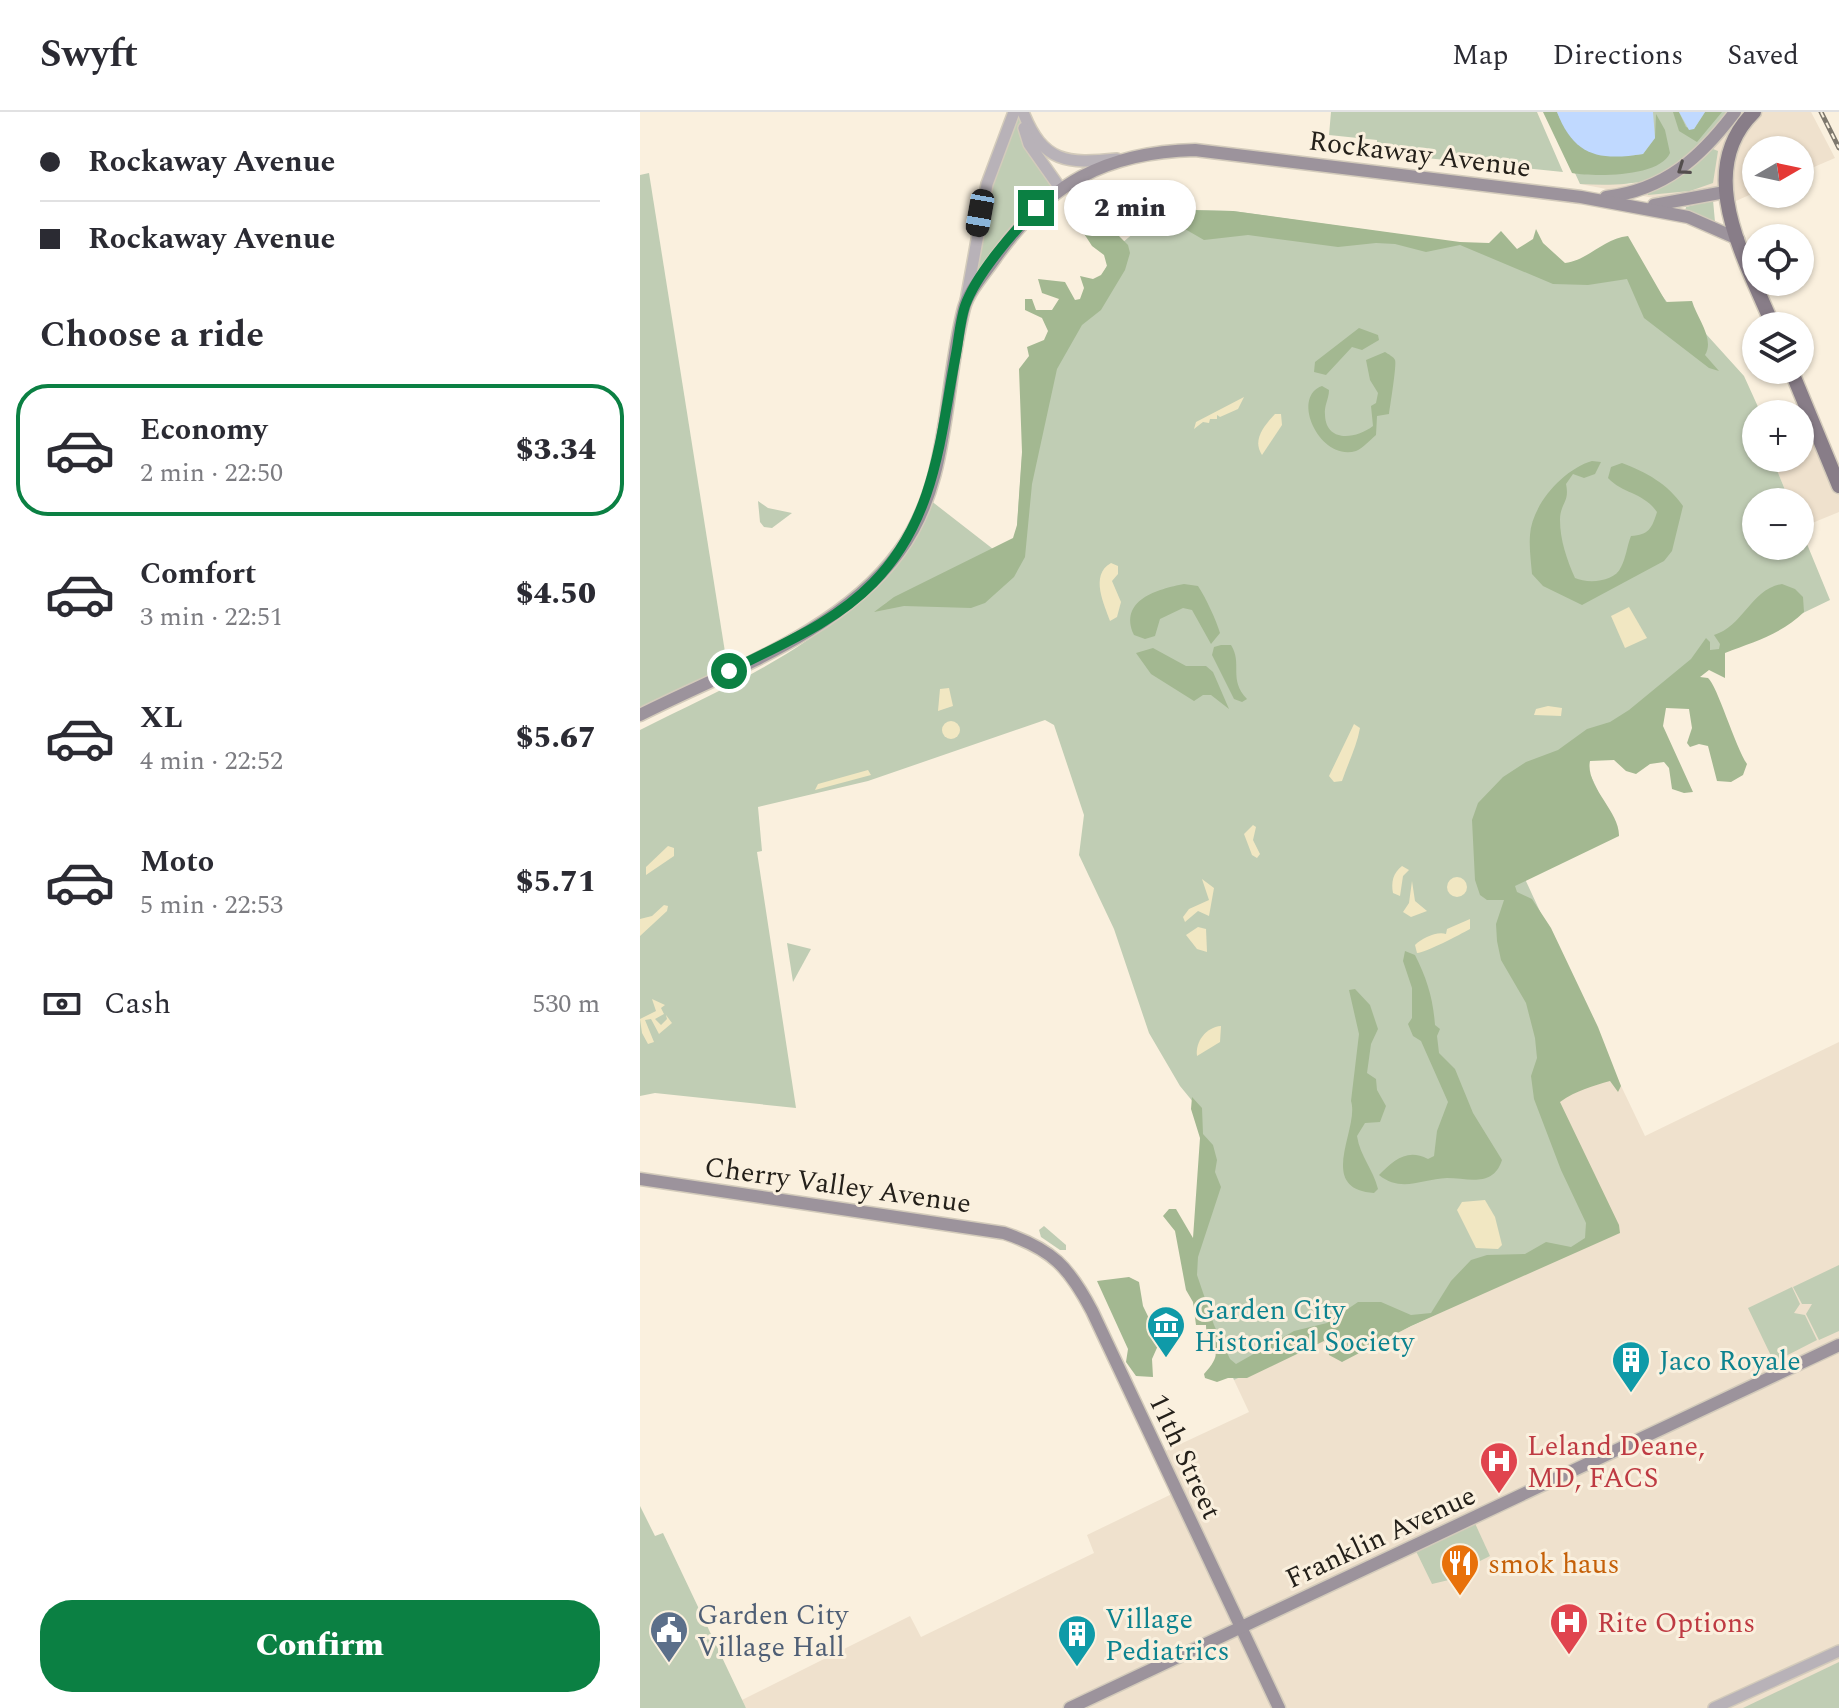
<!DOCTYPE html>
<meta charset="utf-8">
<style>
body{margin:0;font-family:Spectral,serif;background:#f7f7f7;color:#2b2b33;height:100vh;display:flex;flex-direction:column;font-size:30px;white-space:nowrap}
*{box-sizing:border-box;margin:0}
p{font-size:26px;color:#7c7c81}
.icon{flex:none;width:44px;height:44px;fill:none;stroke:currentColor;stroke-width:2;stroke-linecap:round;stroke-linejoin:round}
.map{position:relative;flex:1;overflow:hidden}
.details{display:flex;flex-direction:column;background:#fff;width:640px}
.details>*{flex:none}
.guide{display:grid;align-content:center;height:176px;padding:0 40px;background:#fff}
.needle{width:52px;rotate:81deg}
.controls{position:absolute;left:1102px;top:24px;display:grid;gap:16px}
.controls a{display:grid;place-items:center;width:72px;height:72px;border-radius:50%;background:#fff;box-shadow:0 2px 6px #0004;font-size:40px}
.end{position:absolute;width:36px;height:36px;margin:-18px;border:10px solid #0b8043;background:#fff;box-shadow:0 0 0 4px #fff}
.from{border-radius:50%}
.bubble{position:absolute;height:56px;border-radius:28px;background:#fff;box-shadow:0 2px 6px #0004;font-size:26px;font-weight:800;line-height:56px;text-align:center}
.car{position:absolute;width:24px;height:48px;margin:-24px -12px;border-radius:10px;box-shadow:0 0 6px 2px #0007;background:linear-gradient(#222 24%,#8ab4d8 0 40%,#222 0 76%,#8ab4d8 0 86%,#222 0)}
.guide b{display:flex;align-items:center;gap:28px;height:76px;font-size:30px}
.guide b+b{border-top:2px solid #e1e1e2}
.guide i{width:20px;height:20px;background:#2b2b33}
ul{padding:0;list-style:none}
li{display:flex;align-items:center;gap:24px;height:132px;margin:0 16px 12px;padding:0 24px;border:4px solid transparent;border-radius:32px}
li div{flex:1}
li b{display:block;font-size:30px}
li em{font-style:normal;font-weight:800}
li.active{border-color:#0b8043}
li>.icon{width:72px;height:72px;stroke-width:1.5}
h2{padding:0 40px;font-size:36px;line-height:96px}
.pay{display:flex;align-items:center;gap:20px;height:88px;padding:0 40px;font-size:30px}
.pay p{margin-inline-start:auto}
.action{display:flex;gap:16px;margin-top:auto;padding:16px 40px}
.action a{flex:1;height:92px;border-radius:32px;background:#0b8043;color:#fff;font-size:32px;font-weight:800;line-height:92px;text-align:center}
header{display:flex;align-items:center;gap:48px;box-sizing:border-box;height:112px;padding:0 40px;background:#fff;border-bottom:2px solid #e1e1e2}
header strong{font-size:38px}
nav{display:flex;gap:44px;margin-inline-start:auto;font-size:28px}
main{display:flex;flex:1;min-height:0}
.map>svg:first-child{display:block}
.commercial{fill:#efe1cd}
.green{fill:#c0cdb4}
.forest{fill:#a3b891}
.sand{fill:#f1e7c2}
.water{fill:#c0d9ff}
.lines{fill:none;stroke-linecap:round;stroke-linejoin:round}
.tertiary-casing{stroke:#d3cbbb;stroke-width:14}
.secondary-casing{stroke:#d3cbbb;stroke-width:15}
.primary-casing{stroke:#d3cbbb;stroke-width:17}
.tertiary{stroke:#b8b2b8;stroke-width:11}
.secondary{stroke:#9c939c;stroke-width:12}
.primary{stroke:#887d88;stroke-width:14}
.rail-casing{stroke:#7e786d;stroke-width:5}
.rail{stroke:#faf0de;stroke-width:2;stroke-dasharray:6;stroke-linecap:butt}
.oneway{stroke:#544e4e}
.route{stroke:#0b8043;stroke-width:10}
.labels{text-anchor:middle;stroke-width:6;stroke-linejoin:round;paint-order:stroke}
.street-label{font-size:28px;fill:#24201a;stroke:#faf0de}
.culture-label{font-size:28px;fill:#0d838f;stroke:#faf0de;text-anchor:start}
.health-label{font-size:28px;fill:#be3a42;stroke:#faf0de;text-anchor:start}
.food-label{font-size:28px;fill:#c56008;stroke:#faf0de;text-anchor:start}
.service-label{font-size:28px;fill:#4e5e75;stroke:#faf0de;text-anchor:start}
</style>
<header>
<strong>Swyft</strong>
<nav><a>Map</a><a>Directions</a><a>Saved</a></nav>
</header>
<main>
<section class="details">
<div class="guide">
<b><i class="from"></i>Rockaway Avenue</b>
<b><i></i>Rockaway Avenue</b>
</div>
<h2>Choose a ride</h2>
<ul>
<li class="active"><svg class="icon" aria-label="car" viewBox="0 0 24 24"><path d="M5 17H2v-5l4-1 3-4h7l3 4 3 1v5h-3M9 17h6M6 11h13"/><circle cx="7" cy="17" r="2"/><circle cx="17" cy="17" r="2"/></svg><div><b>Economy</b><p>2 min · 22:50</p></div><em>$3.34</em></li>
<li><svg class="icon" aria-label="car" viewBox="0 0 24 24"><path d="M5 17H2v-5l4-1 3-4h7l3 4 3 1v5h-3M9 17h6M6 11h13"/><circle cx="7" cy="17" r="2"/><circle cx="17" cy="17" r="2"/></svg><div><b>Comfort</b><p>3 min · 22:51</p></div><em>$4.50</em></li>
<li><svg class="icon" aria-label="car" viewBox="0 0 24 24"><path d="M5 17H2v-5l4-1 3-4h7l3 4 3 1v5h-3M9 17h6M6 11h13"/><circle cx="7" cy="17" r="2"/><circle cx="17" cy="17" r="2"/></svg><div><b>XL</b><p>4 min · 22:52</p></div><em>$5.67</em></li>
<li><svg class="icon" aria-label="car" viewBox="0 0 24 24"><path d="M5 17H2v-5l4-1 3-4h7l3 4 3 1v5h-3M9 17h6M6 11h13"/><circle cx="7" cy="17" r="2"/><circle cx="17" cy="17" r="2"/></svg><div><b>Moto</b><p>5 min · 22:53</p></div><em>$5.71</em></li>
</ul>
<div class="pay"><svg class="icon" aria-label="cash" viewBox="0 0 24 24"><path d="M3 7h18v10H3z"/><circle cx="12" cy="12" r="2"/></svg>Cash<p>530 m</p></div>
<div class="action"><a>Confirm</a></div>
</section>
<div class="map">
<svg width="1199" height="1596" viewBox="0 0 1199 1596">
<rect width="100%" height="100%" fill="#faf0de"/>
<g class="commercial">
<polygon points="1089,0 1171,0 1195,46 1160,61 1160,38 1116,38 1116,80 1087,93 1085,80 1040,91 940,72 991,72"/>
<polygon points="1167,299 1199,377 1199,400 1160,416 1160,390 1150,390 1132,346 1160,346 1159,302"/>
<polygon points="1199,930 1199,1596 106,1596 102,1588 270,1504 281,1525 454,1441 447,1423 536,1380 519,1342 609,1300 594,1268 691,1224 701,1247 979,1117 916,983 972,955 1005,1024"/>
</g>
<g class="green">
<polygon points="379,0 383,21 416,76 331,176 352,69"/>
<polygon points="691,0 897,0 923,60 737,41 737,28 689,23"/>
<path d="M 907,0 L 1089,0 C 1074,15 1063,32 1048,47 C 1020,74 976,74 940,72 Z"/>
<path d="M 1073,37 L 1078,39 L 1073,71 L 1050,79 L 1008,83 L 1007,79 C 1034,69 1053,58 1073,37 Z"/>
<polygon points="9,61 88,559 0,603 0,63"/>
<polygon points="1073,88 1075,110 1045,99 1046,95"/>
<path d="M 550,98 L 593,99 L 892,141 L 922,158 L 1004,160 L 1030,194 L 1047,201 L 1104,264 L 1119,297 L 1120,302 L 1116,302 L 1116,346 L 1132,346 L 1150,390 L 1116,390 L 1116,434 L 1160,434 L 1160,415 L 1190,488 L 1080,541 L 943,647 L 978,722 L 885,767 L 972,955 L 916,983 L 979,1117 L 700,1247 L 691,1224 L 594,1268 L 548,1160 L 568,1054 L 558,996 L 540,974 L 509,921 L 474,817 L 439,743 L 444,703 L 414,613 L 405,608 L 228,669 L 118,695 L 122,739 L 117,740 L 156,996 L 15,981 L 0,984 L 0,618 C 85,575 176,538 241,465 C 260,443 275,413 290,388 L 353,437 L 242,493 L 376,429 L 384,315 L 476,136 L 513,105 Z"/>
<polygon points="118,389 128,396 152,401 132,416 124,415 120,410"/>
<polygon points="147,831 171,837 153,870"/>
<polygon points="404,1114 426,1133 426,1138 420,1138 401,1125 399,1118"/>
<polygon points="1199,1153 1199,1219 1179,1228 1166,1202 1172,1192 1162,1192 1153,1175"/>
<polygon points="1152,1175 1160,1192 1154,1201 1165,1203 1177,1228 1134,1250 1108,1196"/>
<polygon points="0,1394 15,1424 23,1421 106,1596 0,1596"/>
<polygon points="833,1407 850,1444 834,1452 825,1434 803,1446 813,1467 792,1472 774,1435"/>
<polygon points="1199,1550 1199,1596 1103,1596"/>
</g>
<g class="forest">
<path d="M 903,0 L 917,0 C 932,38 965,48 1003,42 L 1015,26 L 1016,2 L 1025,18 L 1030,41 C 1020,65 955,65 932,61 Z"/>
<polygon points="1033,0 1039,0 1046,15 1054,17 1065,0 1082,0 1057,30 1039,19"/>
<path d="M 550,98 L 593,99 L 820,130 L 849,131 L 861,119 L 877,137 L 893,127 L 896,117 L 903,131 L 925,151 C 949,148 964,126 988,124 L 1026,190 L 1052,189 C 1057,206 1075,227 1065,243 L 1079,259 L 1069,256 L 1004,206 L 987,167 L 948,173 L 913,172 L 820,133 L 786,140 L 755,132 L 736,131 L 698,135 L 608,123 L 564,128 L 531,109 L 535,101 Z"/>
<polygon points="465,110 488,133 490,141 485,158 461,198 442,213 417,257 392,372 385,445 374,465 345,491 331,496 264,494 234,500 254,485 373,426 377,413 382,340 379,257 389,244 387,235 404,228 408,219 402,206 385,198 385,187 392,187 396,198 412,198 419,187 402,181 398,167 425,170 435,188 440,187 444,176 440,164 453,167 461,163 467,154 464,143 452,134 441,117 448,112"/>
<polygon points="719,216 738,223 739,228 722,238 712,235 686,263 674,260 675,250"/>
<path d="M 745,240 C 748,242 754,245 755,248 C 757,252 750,294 749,302 L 737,304 L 736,323 C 730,328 723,336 716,339 C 680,350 650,285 682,274 L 689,278 C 689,287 684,293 685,303 C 686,331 716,327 733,314 L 731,294 L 736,291 L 738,281 L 730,268 L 726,248 Z"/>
<path d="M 952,349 L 961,350 L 955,362 L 944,366 L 933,362 L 926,372 C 930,391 920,391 920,408 C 920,428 927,448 935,466 C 948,472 975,470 981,455 C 986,446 987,434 991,424 C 1009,423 1012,416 1017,400 C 1003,380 983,382 968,366 L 971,355 L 982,351 C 1006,360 1028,372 1043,394 L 1032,439 L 1024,449 L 942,493 L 903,474 L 892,462 C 891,449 889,436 890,423 C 892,392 924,357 952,349 Z"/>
<path d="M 544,472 L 558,474 C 566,486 576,508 580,521 L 571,532 L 552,498 L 543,496 L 520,507 L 515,524 L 505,527 L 494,523 C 478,488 518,477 544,472 Z"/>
<path d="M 1142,472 L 1155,477 L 1163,485 L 1164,500 C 1142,522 1113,530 1085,541 L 1085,566 L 1069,558 L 1060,565 L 1068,566 C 1077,573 1095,634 1107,652 L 1103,663 L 1091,670 L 1077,669 L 1068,634 L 1059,632 L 1050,635 L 1047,631 L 1052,616 L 1049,597 L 1026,596 L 1023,614 L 1053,680 L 1044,681 L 1032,677 L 1029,656 L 1024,650 L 1010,652 L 996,662 L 986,659 L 974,648 L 950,649 C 945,674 980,700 979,724 L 875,774 L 877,780 L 892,787 L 911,816 L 958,915 L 981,974 L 978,980 L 970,969 C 953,974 937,978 920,990 L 979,1113 L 980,1121 L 771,1214 L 702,1250 L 689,1243 L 688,1230 L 684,1229 L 607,1266 L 588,1266 L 577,1270 L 565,1266 L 564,1262 C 589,1234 566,1240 566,1213 L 556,1213 L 553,1190 L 546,1178 L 535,1119 L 523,1104 L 529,1097 L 536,1097 L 553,1126 L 560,1026 L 551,997 L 552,985 L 562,996 L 563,1022 L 573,1033 L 577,1048 L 575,1060 L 581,1075 L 558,1145 L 557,1163 L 574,1213 L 590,1247 L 596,1252 L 654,1219 L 687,1211 L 718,1190 L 741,1190 L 771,1203 L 791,1201 L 811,1169 L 831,1148 L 847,1143 L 885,1142 L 906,1130 L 931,1135 L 945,1126 L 946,1111 L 921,1058 L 894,987 L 891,964 L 897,946 L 895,926 L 886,891 L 861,848 L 857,829 L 856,812 L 864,788 L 847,788 L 840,783 L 835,768 L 832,708 L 838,691 L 863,665 L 886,650 L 918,638 L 947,617 L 970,610 L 989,598 L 1051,547 L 1066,526 L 1070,530 L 1070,538 L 1079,537 L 1080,532 L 1074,523 C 1103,515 1111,477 1142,472 Z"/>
<path d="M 581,533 L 591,533 C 603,552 588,567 607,587 L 602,590 L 594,587 L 572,543 L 574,535 Z"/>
<polygon points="513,536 546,554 566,554 573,560 589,597 571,583 563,583 554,589 511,562 496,541"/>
<path d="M 765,839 L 775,843 C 787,867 793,886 795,913 L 800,917 L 797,924 L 799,941 L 815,957 L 833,1001 L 862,1048 C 853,1076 828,1066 807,1066 C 782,1067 761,1081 739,1063 C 754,1048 767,1036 788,1047 L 794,1044 L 797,1019 L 808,990 L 781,929 L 773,924 L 768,912 L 772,906 L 772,876 L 763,849 Z"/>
<path d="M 715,877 L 730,893 L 738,917 L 731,932 L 727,961 L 736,967 L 737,978 L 746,994 L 740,1010 L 725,1011 L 717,1024 C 720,1044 733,1057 738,1077 L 734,1081 C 675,1077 720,1016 711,989 L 719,922 L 709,878 Z"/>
<polygon points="489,1165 499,1170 503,1194 520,1229 512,1247 513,1265 496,1264 486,1250 488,1237 457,1169"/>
</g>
<g class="sand">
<polygon points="604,285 598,297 580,305 577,303 577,307 570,307 569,311 563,310 554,317 556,310"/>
<path d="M 635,302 L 641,302 L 642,313 L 622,343 C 612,328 624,314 635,302 Z"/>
<path d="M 471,451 L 478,454 L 478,462 L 472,469 L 481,490 L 477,505 L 470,509 C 465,494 449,463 471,451 Z"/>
<polygon points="989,495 1007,526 985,536 971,504"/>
<polygon points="309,576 313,594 298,599 300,577"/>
<polygon points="908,594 922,596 921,604 894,603 896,597"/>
<circle cx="311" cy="618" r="9"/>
<path d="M 714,612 L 720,616 C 717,634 708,651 702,669 L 694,670 L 689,664 Z"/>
<polygon points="228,658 231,663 175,678 178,672"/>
<polygon points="613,713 616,715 613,728 620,742 617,746 612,743 604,722"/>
<polygon points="28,734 34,736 34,744 6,763 6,755"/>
<path d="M 762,754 L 769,758 L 763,764 L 760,784 L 753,781 C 751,770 753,761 762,754 Z"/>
<circle cx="817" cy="775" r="10"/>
<polygon points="562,767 574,776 569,804 558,799 545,810 543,805 549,797 569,788"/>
<polygon points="772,769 775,789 787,799 771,805 763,800 769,791"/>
<polygon points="24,793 28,794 27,799 0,824 0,807 12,804"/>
<path d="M 830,807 L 830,817 C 819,823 787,840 777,841 L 775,833 C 782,826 797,819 806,822 L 807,817 Z"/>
<polygon points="558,815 566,817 567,840 557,837 546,823"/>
<polygon points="12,887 25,893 21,896 24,902 15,907 21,913 27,907 26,903 32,911 19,922 11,907 5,908 14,930 8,932 2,921 0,907 16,899"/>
<path d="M 581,914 L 580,930 L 557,944 C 555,930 566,915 581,914 Z"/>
<polygon points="845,1088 855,1105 862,1133 858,1137 836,1136 817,1098 822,1090"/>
</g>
<g class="water">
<path d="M 917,0 L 1013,0 L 1015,26 L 1003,42 C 959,49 934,44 917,0 Z"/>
<polygon points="1039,0 1065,0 1054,17 1049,18"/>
</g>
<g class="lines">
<g class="tertiary-casing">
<g id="tertiary">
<path d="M 383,0 C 403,51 427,52 477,47"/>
<polyline points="384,16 389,32 420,76"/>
<polyline points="326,189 347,72 374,0"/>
<polyline points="1074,1596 1199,1539"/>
</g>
</g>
<g class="secondary-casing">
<g id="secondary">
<path d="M 966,85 C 1025,78 1061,45 1095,0"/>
<polyline points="1014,93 1085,80"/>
<path d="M 0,603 C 87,559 200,521 259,440 C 311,370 303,277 324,196 C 329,178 346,160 356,145 C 408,72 465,40 555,38 L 941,85 L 1048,105 L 1098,127"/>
<path d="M 0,1067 L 364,1121 C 412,1137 429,1155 452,1199 L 639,1596"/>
<polyline points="430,1596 1199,1233"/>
</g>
</g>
<g class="primary-casing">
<g id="primary">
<path d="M 1114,0 C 1052,60 1107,150 1133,214"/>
<polyline points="1151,258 1199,374"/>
</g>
</g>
<use href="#tertiary" class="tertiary"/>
<use href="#secondary" class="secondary"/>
<use href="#primary" class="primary"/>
<g class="rail-casing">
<polyline id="rail" points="1181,0 1199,36"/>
</g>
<use href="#rail" class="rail"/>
</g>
<defs><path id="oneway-chevron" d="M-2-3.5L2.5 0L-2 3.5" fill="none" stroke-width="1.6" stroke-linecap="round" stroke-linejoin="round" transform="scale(2)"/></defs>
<use class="oneway" href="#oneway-chevron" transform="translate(1043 57) rotate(145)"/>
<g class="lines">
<path class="route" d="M 89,559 C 139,533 193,512 233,471 C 296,407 300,325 316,242 C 319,226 320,209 325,194 C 336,162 373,121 396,96"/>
</g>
<defs>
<g id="museum-pin" transform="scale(2)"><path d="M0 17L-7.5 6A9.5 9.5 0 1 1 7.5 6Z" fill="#0f9aa8" stroke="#faf0de"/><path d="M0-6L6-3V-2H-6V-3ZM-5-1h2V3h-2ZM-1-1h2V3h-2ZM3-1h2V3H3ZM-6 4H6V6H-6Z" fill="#fff"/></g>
<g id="building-pin" transform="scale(2)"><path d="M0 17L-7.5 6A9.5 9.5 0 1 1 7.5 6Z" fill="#0f9aa8" stroke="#faf0de"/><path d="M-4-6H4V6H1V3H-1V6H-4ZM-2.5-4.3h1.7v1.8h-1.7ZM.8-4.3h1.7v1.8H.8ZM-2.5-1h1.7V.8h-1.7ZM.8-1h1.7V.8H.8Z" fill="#fff"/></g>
<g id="hospital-pin" transform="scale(2)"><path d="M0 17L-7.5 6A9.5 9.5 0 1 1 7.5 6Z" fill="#e0444e" stroke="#faf0de"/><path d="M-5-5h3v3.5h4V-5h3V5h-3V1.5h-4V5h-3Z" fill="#fff"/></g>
<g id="restaurant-pin" transform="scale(2)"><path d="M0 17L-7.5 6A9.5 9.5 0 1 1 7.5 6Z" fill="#e8710a" stroke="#faf0de"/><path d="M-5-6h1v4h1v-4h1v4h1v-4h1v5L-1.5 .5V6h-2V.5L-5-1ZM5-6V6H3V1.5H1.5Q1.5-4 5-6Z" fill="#fff"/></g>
<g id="civic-pin" transform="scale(2)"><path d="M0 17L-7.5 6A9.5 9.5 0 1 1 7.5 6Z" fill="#5c6f8a" stroke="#faf0de"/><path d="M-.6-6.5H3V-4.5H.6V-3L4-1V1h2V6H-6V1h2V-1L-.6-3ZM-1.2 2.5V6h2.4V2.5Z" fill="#fff"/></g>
</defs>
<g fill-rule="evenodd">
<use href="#museum-pin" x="526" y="1213"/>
<use href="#building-pin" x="991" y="1248"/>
<use href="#hospital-pin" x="859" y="1349"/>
<use href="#restaurant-pin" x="820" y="1451"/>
<use href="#hospital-pin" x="929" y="1510"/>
<use href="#civic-pin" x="29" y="1518"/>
<use href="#building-pin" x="437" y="1522"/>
</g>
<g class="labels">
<g class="street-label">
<text transform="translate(780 41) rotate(7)" y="10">Rockaway Avenue</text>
<text transform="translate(198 1072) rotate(8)" y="10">Cherry Valley Avenue</text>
<text transform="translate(546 1344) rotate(65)" y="10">11th Street</text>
<text transform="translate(740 1424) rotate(-25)" y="10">Franklin Avenue</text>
</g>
<g class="culture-label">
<text x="554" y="1207">Garden City<tspan x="554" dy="32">Historical Society</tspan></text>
<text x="1019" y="1258">Jaco Royale</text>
<text x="465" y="1516">Village<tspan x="465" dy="32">Pediatrics</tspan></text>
</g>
<g class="health-label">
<text x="887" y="1343">Leland Deane,<tspan x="887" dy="32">MD, FACS</tspan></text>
<text x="957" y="1520">Rite Options</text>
</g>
<g class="food-label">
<text x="848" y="1461">smok haus</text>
</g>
<g class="service-label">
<text x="57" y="1512">Garden City<tspan x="57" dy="32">Village Hall</tspan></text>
</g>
</g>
</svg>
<div class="controls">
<a><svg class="needle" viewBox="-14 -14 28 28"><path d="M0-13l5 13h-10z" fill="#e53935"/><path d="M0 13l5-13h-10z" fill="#7c7c81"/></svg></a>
<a><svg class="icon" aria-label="locate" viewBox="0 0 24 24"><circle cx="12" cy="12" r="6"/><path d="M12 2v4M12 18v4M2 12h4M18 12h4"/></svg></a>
<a><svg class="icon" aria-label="layers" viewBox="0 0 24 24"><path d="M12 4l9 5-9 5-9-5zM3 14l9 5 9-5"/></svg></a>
<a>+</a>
<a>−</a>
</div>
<i class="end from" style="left:89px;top:559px"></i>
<i class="end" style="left:396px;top:96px"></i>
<div class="bubble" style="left:424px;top:68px;width:132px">2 min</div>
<i class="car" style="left:340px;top:101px;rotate:190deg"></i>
</div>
</main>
